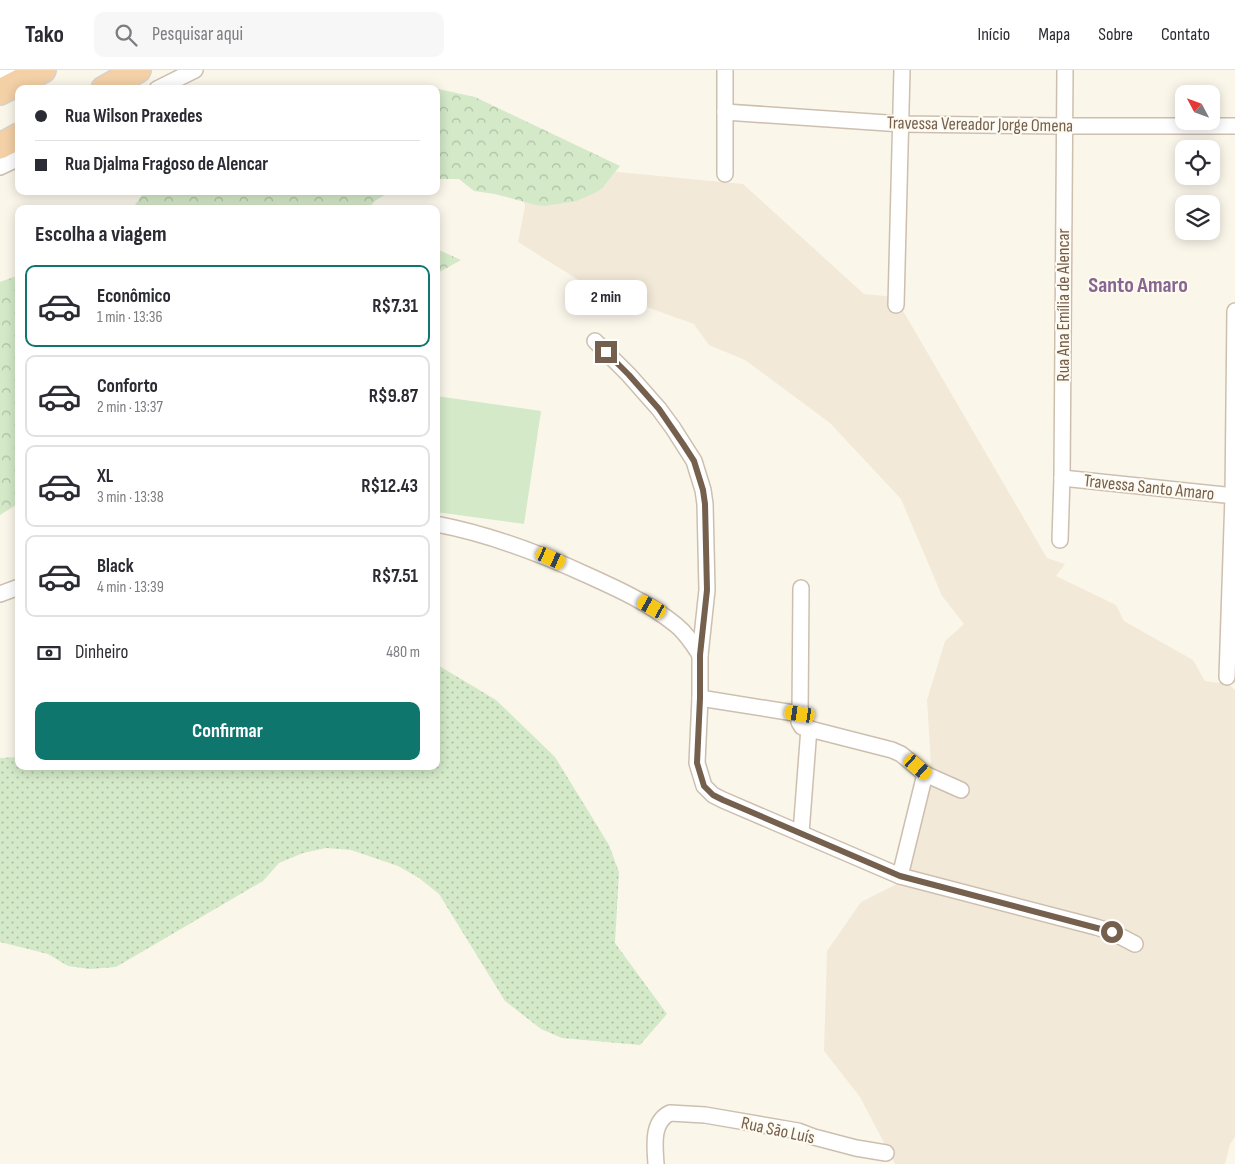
<!DOCTYPE html>
<html lang="pt">
<meta charset="utf-8">
<style>
body{margin:0;font-family:"Sofia Sans Condensed",sans-serif;background:#f7f7f7;color:#2b2b33;height:100vh;display:flex;flex-direction:column;font-size:19px;white-space:nowrap}
*{box-sizing:border-box;margin:0}
p{font-size:16px;color:#7c7c81}
.icon{flex:none;width:28px;height:28px;fill:none;stroke:currentColor;stroke-width:2;stroke-linecap:round;stroke-linejoin:round}
.map{position:relative;flex:1;overflow:hidden}
.sheet{position:absolute;left:15px;top:135px;width:425px;height:565px;display:flex;flex-direction:column;background:#fff;border-radius:10px;box-shadow:0 2px 12px #0003}
.sheet>*{flex:none}
.top-card{position:absolute;left:15px;top:15px;width:425px;height:110px;border-radius:10px;box-shadow:0 2px 12px #0003;display:grid;align-content:center;height:110px;padding:0 20px;background:#fff}
.needle{width:32px;rotate:311deg}
.fabs{position:absolute;left:1175px;top:15px;display:grid;gap:10px}
.fabs a{display:grid;place-items:center;width:45px;height:45px;border-radius:10px;background:#fff;box-shadow:0 2px 12px #0003;font-size:25px}
.end{position:absolute;width:22px;height:22px;margin:-11px;border:6px solid #75604e;background:#fff;box-shadow:0 0 0 2px #fff}
.from{border-radius:50%}
.bubble{position:absolute;height:35px;border-radius:10px;background:#fff;box-shadow:0 2px 12px #0003;font-size:16px;font-weight:700;line-height:35px;text-align:center}
.car{position:absolute;width:15px;height:30px;margin:-15px -8px;border-radius:6px;box-shadow:0 0 4px 1px #0007;background:linear-gradient(#f5c518 24%,#345 0 40%,#f5c518 0 76%,#345 0 86%,#f5c518 0)}
.top-card b{display:flex;align-items:center;gap:18px;height:48px;font-size:19px}
.top-card b+b{border-top:1px solid #e1e1e2}
.top-card i{width:12px;height:12px;background:#2b2b33}
ul{padding:0;list-style:none}
li{display:flex;align-items:center;gap:15px;height:82px;margin:0 10px 8px;padding:0 10px;border:2px solid #e1e1e2;border-radius:10px}
li div{flex:1}
li b{display:block;font-size:19px}
li em{font-style:normal;font-weight:700}
li.selected{border-color:#0f766e}
li>.icon{width:45px;height:45px;stroke-width:1.5}
h2{padding:0 20px;font-size:22px;line-height:60px}
.pay{display:flex;align-items:center;gap:12px;height:55px;padding:0 20px;font-size:19px}
.pay p{margin-inline-start:auto}
.action{display:flex;gap:10px;margin-top:auto;padding:10px 20px}
.action a{flex:1;height:58px;border-radius:10px;background:#0f766e;color:#fff;font-size:20px;font-weight:700;line-height:58px;text-align:center}
header{display:flex;align-items:center;gap:30px;box-sizing:border-box;height:70px;padding:0 25px;background:#fff;border-bottom:1px solid #e1e1e2}
header strong{font-size:24px}
nav{display:flex;gap:28px;margin-inline-start:auto;font-size:18px}
.search{width:350px;height:45px;background:#f7f7f7;display:flex;align-items:center;gap:12px;box-sizing:border-box;padding:0 18px;border-radius:10px;color:#7c7c81;font-size:19px}
.map>svg:first-child{display:block}
.residential{fill:#f3e9d8}
.grass{fill:url(#grass-dots)}
.forest{fill:url(#forest-crowns)}
.green{fill:#d3e9c8}
.lines{fill:none;stroke-linecap:round;stroke-linejoin:round}
.minor-casing{stroke:#cdbfb0;stroke-width:18}
.trunk-casing{stroke:#d8d2cd;stroke-width:28}
.minor{stroke:#fff;stroke-width:15}
.trunk{stroke:#f3d0a6;stroke-width:25}
.route{stroke:#75604e;stroke-width:6}
.labels{text-anchor:middle;stroke-width:4;stroke-linejoin:round;paint-order:stroke}
.street-label{font-size:18px;fill:#75604e;stroke:#fefaf0}
.district-label{font-size:22px;font-weight:bold;fill:#866690;stroke:#fefaf0}
</style>
<header>
<strong>Tako</strong>
<div class="search"><svg class="icon" aria-label="search" viewBox="0 0 24 24"><circle cx="10" cy="10" r="6"/><path d="M15 15l6 6"/></svg>Pesquisar aqui</div>
<nav><a>Início</a><a>Mapa</a><a>Sobre</a><a>Contato</a></nav>
</header>
<div class="map">
<svg width="1235" height="1094" viewBox="0 0 1235 1094">
<defs>
<pattern id="grass-dots" width="8" height="8" patternUnits="userSpaceOnUse" patternTransform="scale(1.25)"><rect width="8" height="8" fill="#d3e9c8"/><path d="M2 2h.1M6 6h.1" fill="none" stroke="#b0c0a5" stroke-width="1.8" stroke-linecap="round"/></pattern>
<pattern id="forest-crowns" width="20" height="18" patternUnits="userSpaceOnUse" patternTransform="scale(1.25)"><rect width="20" height="18" fill="#d3e9c8"/><path d="M2 6a3 3 0 1 1 6 0M12 15a3 3 0 1 1 6 0" fill="none" stroke="#b0c0a5"/></pattern>
</defs>
<rect width="100%" height="100%" fill="#fbf6ea"/>
<polygon class="residential" points="514,92 743,114 864,224 895,227 1047,488 1065,494 1056,506 1116,535 1124,551 1193,590 1205,611 1228,614 1235,620 1235,1067 1230,1074 1225,1094 895,1094 860,1027 824,981 827,881 861,832 899,813 931,695 927,630 945,571 964,554 942,526 901,429 830,353 745,290 709,275 694,254 588,216 518,172 525,136"/>
<polygon class="grass" points="436,594 496,630 555,687 609,775 619,802 615,873 667,944 640,975 562,968 541,959 505,931 439,824 419,808 398,796 351,780 326,778 303,783 279,793 263,811 116,897 90,899 68,896 48,884 0,872 0,688 19,687 19,696 436,696"/>
<g class="forest">
<polygon points="420,15 475,27 620,96 603,117 597,122 576,131 545,136 536,135 495,124 474,121 459,109 436,109 436,19 402,19"/>
<polygon points="145,121 392,121 376,130 367,139 132,139"/>
<polygon points="439,180 461,190 436,204 436,181"/>
<polygon points="19,205 19,433 0,445 0,212"/>
</g>
<polygon class="green" points="436,326 541,341 524,454 436,442"/>
<g class="lines">
<g class="minor-casing">
<g id="minor">
<polyline points="0,6 12,0"/>
<polyline points="157,19 195,0"/>
<polyline points="725,42 902,54 1065,56 1235,56"/>
<polyline points="0,97 19,88"/>
<polyline points="725,104 725,0"/>
<polyline points="896,235 902,0"/>
<polyline points="595,271 629,305 659,339 673,358 694,391 703,420 705,434 707,520 700,585 700,628 697,693 704,716 713,725 723,730 900,806 1096,857 1112,862 1135,874"/>
<polyline points="1062,408 1235,426"/>
<path d="M 436,454 C 489,464 539,483 587,505 C 618,519 649,533 676,555 C 686,563 693,574 700,585"/>
<polyline points="1060,470 1062,408 1065,0"/>
<polyline points="0,524 19,517"/>
<polyline points="1227,607 1233,426 1235,241"/>
<polyline points="700,628 800,644 799,652 802,657 892,680 901,684 925,704 961,720"/>
<polyline points="800,644 801,518"/>
<polyline points="801,763 809,658"/>
<polyline points="900,806 925,704"/>
<path d="M 656,1094 C 655,1077 651,1052 670,1043 L 705,1045 L 798,1061 L 814,1067 L 856,1078 L 886,1083"/>
</g>
</g>
<g class="trunk-casing">
<g id="trunk">
<polyline points="104,19 138,0"/>
<polyline points="0,22 43,0"/>
<polyline points="0,76 19,66"/>
</g>
</g>
<use href="#minor" class="minor"/>
<use href="#trunk" class="trunk"/>
</g>
<g class="lines">
<polyline class="route" points="606,282 629,305 659,339 683,374 694,391 703,420 705,434 707,520 700,585 700,628 697,693 704,716 713,725 723,730 900,806 1112,862"/>
</g>
<g class="labels">
<g class="street-label">
<text transform="translate(980 54) rotate(1)" y="6">Travessa Vereador Jorge Omena</text>
<text transform="translate(1063 235) rotate(-90)" y="6">Rua Ana Emília de Alencar</text>
<text transform="translate(1149 417) rotate(6)" y="6">Travessa Santo Amaro</text>
<text transform="translate(778 1060) rotate(12)" y="6">Rua São Luís</text>
</g>
<g class="district-label">
<text x="1138" y="222">Santo Amaro</text>
</g>
</g>
</svg>
<div class="fabs">
<a><svg class="needle" viewBox="-14 -14 28 28"><path d="M0-13l5 13h-10z" fill="#e53935"/><path d="M0 13l5-13h-10z" fill="#7c7c81"/></svg></a>
<a><svg class="icon" aria-label="locate" viewBox="0 0 24 24"><circle cx="12" cy="12" r="6"/><path d="M12 2v4M12 18v4M2 12h4M18 12h4"/></svg></a>
<a><svg class="icon" aria-label="layers" viewBox="0 0 24 24"><path d="M12 4l9 5-9 5-9-5zM3 14l9 5 9-5"/></svg></a>
</div>
<i class="end from" style="left:1112px;top:862px"></i>
<i class="end" style="left:606px;top:282px"></i>
<div class="bubble" style="left:565px;top:210px;width:82px">2 min</div>
<i class="car" style="left:551px;top:488px;rotate:114deg"></i>
<i class="car" style="left:652px;top:537px;rotate:299deg"></i>
<i class="car" style="left:800px;top:644px;rotate:279deg"></i>
<i class="car" style="left:918px;top:697px;rotate:131deg"></i>
<div class="top-card">
<b><i class="from"></i>Rua Wilson Praxedes</b>
<b><i></i>Rua Djalma Fragoso de Alencar</b>
</div>
<section class="sheet">
<h2>Escolha a viagem</h2>
<ul>
<li class="selected"><svg class="icon" aria-label="car" viewBox="0 0 24 24"><path d="M5 17H2v-5l4-1 3-4h7l3 4 3 1v5h-3M9 17h6M6 11h13"/><circle cx="7" cy="17" r="2"/><circle cx="17" cy="17" r="2"/></svg><div><b>Econômico</b><p>1 min · 13:36</p></div><em>R$7.31</em></li>
<li><svg class="icon" aria-label="car" viewBox="0 0 24 24"><path d="M5 17H2v-5l4-1 3-4h7l3 4 3 1v5h-3M9 17h6M6 11h13"/><circle cx="7" cy="17" r="2"/><circle cx="17" cy="17" r="2"/></svg><div><b>Conforto</b><p>2 min · 13:37</p></div><em>R$9.87</em></li>
<li><svg class="icon" aria-label="car" viewBox="0 0 24 24"><path d="M5 17H2v-5l4-1 3-4h7l3 4 3 1v5h-3M9 17h6M6 11h13"/><circle cx="7" cy="17" r="2"/><circle cx="17" cy="17" r="2"/></svg><div><b>XL</b><p>3 min · 13:38</p></div><em>R$12.43</em></li>
<li><svg class="icon" aria-label="car" viewBox="0 0 24 24"><path d="M5 17H2v-5l4-1 3-4h7l3 4 3 1v5h-3M9 17h6M6 11h13"/><circle cx="7" cy="17" r="2"/><circle cx="17" cy="17" r="2"/></svg><div><b>Black</b><p>4 min · 13:39</p></div><em>R$7.51</em></li>
</ul>
<div class="pay"><svg class="icon" aria-label="cash" viewBox="0 0 24 24"><path d="M3 7h18v10H3z"/><circle cx="12" cy="12" r="2"/></svg>Dinheiro<p>480 m</p></div>
<div class="action"><a>Confirmar</a></div>
</section>
</div>
